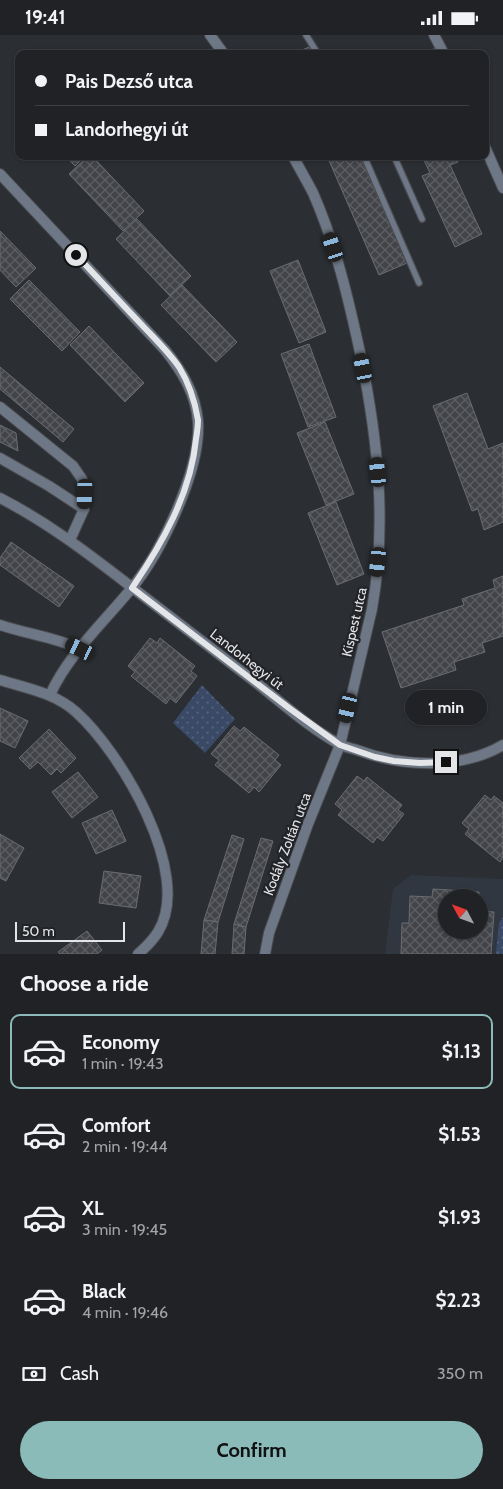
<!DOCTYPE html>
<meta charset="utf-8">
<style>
body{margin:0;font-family:Cabin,sans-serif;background:#282a2e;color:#f1f3f6;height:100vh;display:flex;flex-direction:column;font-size:19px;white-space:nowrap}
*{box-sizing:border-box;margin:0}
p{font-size:16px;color:#a2a4a7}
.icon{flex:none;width:28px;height:28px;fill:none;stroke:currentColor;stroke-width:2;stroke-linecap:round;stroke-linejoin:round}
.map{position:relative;height:919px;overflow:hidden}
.panel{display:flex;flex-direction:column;background:#202226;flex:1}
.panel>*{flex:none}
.guide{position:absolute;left:15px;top:15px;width:474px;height:110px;border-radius:10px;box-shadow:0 1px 4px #0004,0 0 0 1px #3d3f43;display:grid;align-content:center;height:110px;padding:0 20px;background:#202226}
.needle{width:32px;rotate:311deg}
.fabs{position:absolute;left:438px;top:854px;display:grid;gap:10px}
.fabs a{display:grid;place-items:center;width:50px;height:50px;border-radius:50%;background:#202226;box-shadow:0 1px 4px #0004,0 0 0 1px #3d3f43;font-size:25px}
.scale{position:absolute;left:15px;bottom:12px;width:110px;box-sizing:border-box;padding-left:5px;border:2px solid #e4e5e8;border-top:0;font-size:14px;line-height:18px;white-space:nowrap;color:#e4e5e8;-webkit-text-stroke:4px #222428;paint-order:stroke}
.end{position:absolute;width:22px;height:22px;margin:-11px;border:6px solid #e4e5e8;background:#111;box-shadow:0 0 0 2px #111}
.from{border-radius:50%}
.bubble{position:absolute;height:35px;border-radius:18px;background:#202226;box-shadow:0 1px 4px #0004,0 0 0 1px #3d3f43;font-size:16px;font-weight:700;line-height:35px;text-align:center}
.car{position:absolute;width:15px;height:30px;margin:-15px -8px;border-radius:6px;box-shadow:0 0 4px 1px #0007;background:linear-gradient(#222 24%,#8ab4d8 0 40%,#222 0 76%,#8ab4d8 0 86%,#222 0)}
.guide b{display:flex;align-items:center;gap:18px;height:48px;font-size:19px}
.guide b+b{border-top:1px solid #3d3f43}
.guide i{width:12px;height:12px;background:#f1f3f6}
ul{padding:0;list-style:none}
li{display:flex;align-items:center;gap:15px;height:75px;margin:0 10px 8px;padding:0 10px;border:2px solid transparent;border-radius:10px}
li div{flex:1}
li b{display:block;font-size:19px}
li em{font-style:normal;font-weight:700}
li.on{border-color:#8bbbb9}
li>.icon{width:45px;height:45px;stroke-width:1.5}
h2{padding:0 20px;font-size:22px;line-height:60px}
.pay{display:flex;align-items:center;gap:12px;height:55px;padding:0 20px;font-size:19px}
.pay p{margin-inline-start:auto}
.action{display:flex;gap:10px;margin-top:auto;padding:10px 20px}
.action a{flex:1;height:58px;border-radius:30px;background:#8bbbb9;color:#111;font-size:20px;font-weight:700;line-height:58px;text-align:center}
.status{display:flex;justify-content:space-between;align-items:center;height:35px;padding:0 25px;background:#202226;direction:ltr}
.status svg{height:14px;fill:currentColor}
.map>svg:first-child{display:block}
.built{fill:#313741;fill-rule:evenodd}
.park{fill:url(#park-dots)}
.building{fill:url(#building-cross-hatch);stroke:#6a6c71}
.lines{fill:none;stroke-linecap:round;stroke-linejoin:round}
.service-casing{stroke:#494b4f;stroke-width:8}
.minor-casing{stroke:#494b4f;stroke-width:12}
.service{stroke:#6e7785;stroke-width:5.5}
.minor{stroke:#6e7785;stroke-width:10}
.route{stroke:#e4e5e8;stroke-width:6}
.labels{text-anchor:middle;stroke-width:4.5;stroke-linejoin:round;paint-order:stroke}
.street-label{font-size:14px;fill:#e4e5e8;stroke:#222428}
</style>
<div class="status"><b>19:41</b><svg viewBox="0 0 49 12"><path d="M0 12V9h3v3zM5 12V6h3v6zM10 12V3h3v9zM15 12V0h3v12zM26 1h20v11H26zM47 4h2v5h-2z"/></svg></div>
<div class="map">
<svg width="503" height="919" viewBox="0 0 503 919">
<defs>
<pattern id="park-dots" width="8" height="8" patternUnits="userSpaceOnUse" patternTransform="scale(1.25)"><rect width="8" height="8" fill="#3a4a66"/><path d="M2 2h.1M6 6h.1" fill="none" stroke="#56647c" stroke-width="1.8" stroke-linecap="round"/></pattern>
<pattern id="building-cross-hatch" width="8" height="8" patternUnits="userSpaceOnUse" patternTransform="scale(1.25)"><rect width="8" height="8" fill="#424449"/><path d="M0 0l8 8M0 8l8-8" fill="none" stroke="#5d5f63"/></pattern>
</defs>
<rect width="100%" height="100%" fill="#2b2e32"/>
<path class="built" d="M 411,840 L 503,844 L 503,919 L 385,919 L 393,854 ZM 446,862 L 479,862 L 479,895 L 446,895 Z"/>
<g class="park">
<polygon points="202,650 235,684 205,718 173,688"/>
<polygon points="503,882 503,919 496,919 499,888"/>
</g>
<g class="building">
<polygon points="309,12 312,19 293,19"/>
<polygon points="65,121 85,121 75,131"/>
<polygon points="88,121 92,121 144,176 123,196 69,139"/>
<polygon points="327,121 360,121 407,228 379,240"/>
<polygon points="422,121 455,121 458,127 450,130 482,199 455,212 422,141 430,138"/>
<polygon points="137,184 191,241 170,261 116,204"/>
<polygon points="0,196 36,233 16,252 0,235"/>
<polygon points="298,225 326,297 299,308 270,236"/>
<polygon points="29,245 80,297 62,316 10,264"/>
<polygon points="182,250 237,307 216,327 161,270"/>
<polygon points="89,291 144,348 125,367 70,310"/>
<polygon points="309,309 336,382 308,392 281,319"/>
<polygon points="0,332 74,394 63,407 0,354"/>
<polygon points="467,358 488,414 503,408 503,487 484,495 478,474 472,476 433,371"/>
<polygon points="325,387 354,459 326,470 297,398"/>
<polygon points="0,390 16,398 18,416 0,407"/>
<polygon points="336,467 364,539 337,550 308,478"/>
<polygon points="11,507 74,551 59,572 0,530 0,523"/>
<polygon points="503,541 503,601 482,608 485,617 454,627 456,635 401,653 382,597 464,570 462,564 495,553 493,545"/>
<polygon points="150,603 157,608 160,603 195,631 191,636 197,641 176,668 170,663 166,669 131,641 135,637 128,631"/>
<polygon points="0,673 28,686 15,713 0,706"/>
<polygon points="234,691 240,696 244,692 279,720 275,725 281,730 259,757 254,752 249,758 215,730 219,725 211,719"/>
<polygon points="49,694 76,723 61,738 57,734 51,740 38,727 30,734 19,723"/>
<polygon points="78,737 98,762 72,783 52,757"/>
<polygon points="357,741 364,746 367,742 402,770 398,775 404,779 383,806 377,802 373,808 338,780 342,775 335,769"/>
<polygon points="485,760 491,765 494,761 503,768 503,822 500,827 465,799 469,794 462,788"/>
<polygon points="112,775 126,806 96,819 82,788"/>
<polygon points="0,799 24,813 6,846 0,843"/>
<polygon points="232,800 244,804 218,887 204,885"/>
<polygon points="261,803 273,806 246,892 234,889"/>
<polygon points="104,836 141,841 136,873 99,868"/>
<polygon points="433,854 479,857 479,867 479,862 446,862 446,895 479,895 479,876 494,877 491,919 401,919 402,888 409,888 410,861 432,862"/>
<polygon points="204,885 218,887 215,919 201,919"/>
<polygon points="234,889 246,892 244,919 232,919"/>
<polygon points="87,896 102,915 97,919 60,919 58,917"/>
</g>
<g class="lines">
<g class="service-casing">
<g id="service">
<polyline points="306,0 318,19"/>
<polyline points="430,19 442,14"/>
<polyline points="364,121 419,248"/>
<polyline points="394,121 422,184"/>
</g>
</g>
<g class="minor-casing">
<g id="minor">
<polyline points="210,0 224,19"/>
<polyline points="434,0 444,19"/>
<polyline points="485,112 503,153"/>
<path d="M 0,139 L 165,315 C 182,336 196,359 198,387 C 201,435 161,518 131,554 C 103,588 68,620 50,660"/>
<polyline points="0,372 73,431 82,444 85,459 84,474 70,505"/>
<polyline points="0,423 49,451 84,474"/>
<path d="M 0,463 C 45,486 85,516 125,547 C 168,580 211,613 254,646 C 281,667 308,692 339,709 C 344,712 351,713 357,715 C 402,732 460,735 503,710"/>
<path d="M 0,590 C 26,599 55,602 80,614"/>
<path d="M 0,645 C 26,653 55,658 76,677 C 120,716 194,839 158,897 C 153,905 145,913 138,919"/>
<path d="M 265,919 L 269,898 L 308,789 L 340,710 L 372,574 C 387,490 378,406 361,322 C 349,266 336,210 313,158 C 307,146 299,133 293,121"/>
</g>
</g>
<use href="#service" class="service"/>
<use href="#minor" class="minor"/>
</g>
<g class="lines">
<path class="route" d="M 76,220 C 98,243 119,266 141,289 C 154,303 168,316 179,332 C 189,348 195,367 198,385 C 198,391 197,398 196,404 C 191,458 162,509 132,553 L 289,673 L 340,710 L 375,722 L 394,726 L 420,728 L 446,727"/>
</g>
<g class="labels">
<g class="street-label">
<text transform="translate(354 587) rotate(-77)" y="5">Kispest utca</text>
<text transform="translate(247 624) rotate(38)" y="5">Landorhegyi út</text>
<text transform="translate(287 809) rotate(-69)" y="5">Kodály Zoltán utca</text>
</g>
</g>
</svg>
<div class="fabs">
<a><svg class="needle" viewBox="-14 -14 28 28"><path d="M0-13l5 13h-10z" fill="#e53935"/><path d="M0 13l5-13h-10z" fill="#a2a4a7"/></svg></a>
</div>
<div class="scale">50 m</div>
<i class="end from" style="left:76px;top:220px"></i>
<i class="end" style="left:446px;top:727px"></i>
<div class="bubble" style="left:405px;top:655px;width:82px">1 min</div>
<i class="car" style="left:333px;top:212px;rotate:342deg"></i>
<i class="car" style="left:363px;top:333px;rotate:349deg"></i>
<i class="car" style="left:378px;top:437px;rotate:354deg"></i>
<i class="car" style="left:85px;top:459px;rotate:182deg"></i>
<i class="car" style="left:378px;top:527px;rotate:186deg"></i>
<i class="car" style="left:80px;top:614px;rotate:296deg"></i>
<i class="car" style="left:348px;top:673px;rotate:193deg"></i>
<div class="guide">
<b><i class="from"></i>Pais Dezső utca</b>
<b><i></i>Landorhegyi út</b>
</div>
</div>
<section class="panel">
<h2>Choose a ride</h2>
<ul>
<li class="on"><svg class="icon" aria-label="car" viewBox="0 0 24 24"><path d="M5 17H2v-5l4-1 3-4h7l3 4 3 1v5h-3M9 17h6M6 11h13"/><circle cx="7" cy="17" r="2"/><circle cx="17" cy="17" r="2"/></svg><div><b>Economy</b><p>1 min · 19:43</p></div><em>$1.13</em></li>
<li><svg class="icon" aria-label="car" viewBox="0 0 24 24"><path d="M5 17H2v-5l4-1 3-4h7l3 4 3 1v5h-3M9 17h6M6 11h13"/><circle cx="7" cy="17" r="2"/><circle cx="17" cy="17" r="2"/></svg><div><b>Comfort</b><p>2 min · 19:44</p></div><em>$1.53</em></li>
<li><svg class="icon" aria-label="car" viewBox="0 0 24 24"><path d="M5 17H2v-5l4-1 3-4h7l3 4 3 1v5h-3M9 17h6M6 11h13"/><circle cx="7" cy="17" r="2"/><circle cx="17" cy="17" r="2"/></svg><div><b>XL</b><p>3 min · 19:45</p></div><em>$1.93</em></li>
<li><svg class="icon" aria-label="car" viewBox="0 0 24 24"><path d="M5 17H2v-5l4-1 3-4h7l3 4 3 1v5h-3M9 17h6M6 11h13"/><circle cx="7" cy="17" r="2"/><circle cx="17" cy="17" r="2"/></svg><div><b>Black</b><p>4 min · 19:46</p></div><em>$2.23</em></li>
</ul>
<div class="pay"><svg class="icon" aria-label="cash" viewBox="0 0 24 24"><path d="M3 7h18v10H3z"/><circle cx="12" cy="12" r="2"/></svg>Cash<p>350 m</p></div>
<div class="action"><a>Confirm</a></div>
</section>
